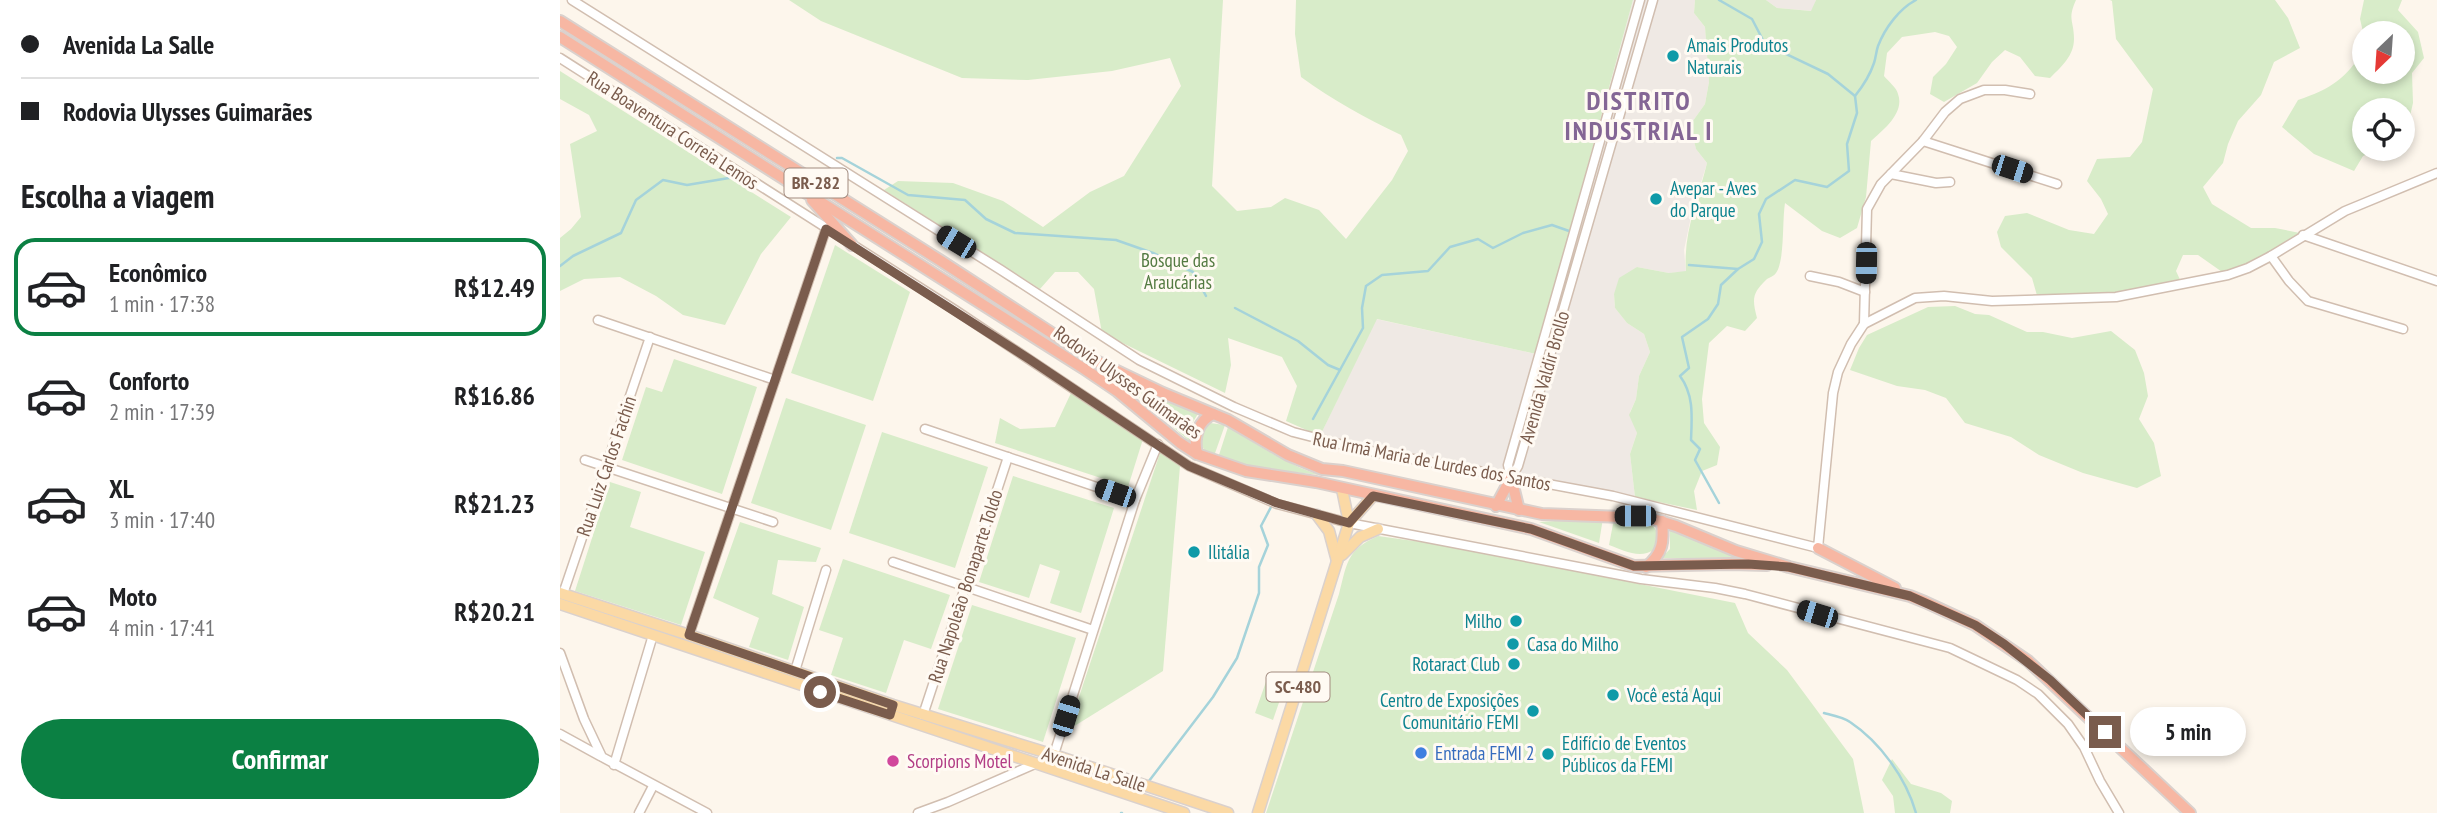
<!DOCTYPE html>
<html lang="pt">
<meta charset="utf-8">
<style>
body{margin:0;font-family:"PT Sans Narrow",sans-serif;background:#f2f2f2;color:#202124;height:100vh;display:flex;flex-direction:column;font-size:26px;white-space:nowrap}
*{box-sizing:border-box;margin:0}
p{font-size:23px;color:#757577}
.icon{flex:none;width:38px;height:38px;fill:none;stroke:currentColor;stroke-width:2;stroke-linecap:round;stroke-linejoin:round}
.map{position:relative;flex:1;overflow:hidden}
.side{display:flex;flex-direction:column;background:#fff;width:560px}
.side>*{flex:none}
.top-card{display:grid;align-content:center;height:154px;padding:0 21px;background:#fff}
.needle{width:46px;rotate:205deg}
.fabs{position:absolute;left:1792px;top:21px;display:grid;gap:14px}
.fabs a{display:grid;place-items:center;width:63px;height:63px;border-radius:50%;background:#fff;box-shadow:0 4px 10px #0003;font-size:35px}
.end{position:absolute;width:32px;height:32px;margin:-16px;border:9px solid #7a5c4d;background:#fff;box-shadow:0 0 0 4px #fff}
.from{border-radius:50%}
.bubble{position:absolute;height:49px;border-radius:24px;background:#fff;box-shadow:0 4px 10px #0003;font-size:23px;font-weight:800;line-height:49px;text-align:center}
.car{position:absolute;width:21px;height:42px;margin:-21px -10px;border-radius:9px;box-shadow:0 0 5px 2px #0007;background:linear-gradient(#222 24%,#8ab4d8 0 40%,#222 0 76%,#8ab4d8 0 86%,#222 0)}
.top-card b{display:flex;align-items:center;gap:24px;height:66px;font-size:26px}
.top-card b+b{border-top:2px solid #e0e0e0}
.top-card i{width:18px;height:18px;background:#202124}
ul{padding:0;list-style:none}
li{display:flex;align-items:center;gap:21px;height:98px;margin:0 14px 10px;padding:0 7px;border:4px solid transparent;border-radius:21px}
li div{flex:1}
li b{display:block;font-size:26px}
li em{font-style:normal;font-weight:800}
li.current{border-color:#0b8043}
li>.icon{width:63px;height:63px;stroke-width:1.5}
h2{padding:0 21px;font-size:32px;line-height:84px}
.cta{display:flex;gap:14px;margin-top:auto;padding:14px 21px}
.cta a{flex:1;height:80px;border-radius:42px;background:#0b8043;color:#fff;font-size:28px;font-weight:800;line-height:80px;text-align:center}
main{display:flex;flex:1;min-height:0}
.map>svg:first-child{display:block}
.industrial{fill:#efe9e4}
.green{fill:#d8ecc9}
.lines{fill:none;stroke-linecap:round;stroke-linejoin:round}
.stream{stroke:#a5d3da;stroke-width:2.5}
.minor-casing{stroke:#d1beb0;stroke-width:11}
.major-casing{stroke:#dad1cd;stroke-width:13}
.highway-casing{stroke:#dad1cd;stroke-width:14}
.minor{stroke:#fff;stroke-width:8}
.major{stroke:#fbd9a5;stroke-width:10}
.highway{stroke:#f7b7a3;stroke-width:10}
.route{stroke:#7a5c4d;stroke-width:9}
.culture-dot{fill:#0f9aa8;stroke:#fffaf3;stroke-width:2.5}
.shop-dot{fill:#3f7fe0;stroke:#fffaf3;stroke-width:2.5}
.hotel-dot{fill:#d1479c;stroke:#fffaf3;stroke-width:2.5}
.labels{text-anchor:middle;stroke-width:6;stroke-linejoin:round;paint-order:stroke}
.shield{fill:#fffaf3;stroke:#a28b7f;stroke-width:2}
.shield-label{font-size:18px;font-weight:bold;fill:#7a5c4d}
.culture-label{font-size:19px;fill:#0d838f;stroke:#fffaf3;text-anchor:start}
.street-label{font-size:19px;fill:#7a5c4d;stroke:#fffaf3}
.park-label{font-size:19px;fill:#537a41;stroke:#fffaf3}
.shop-label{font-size:19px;fill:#366cbe;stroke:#fffaf3;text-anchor:start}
.hotel-label{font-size:19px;fill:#b23c85;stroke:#fffaf3;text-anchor:start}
.district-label{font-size:26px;font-weight:bold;letter-spacing:2px;fill:#846695;stroke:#fffaf3}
</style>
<main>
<section class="side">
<div class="top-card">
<b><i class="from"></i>Avenida La Salle</b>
<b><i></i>Rodovia Ulysses Guimarães</b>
</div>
<h2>Escolha a viagem</h2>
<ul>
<li class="current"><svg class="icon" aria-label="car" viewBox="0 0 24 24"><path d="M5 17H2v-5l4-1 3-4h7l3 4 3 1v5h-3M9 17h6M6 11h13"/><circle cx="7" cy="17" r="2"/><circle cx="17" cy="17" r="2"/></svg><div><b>Econômico</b><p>1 min · 17:38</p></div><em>R$12.49</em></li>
<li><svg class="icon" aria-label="car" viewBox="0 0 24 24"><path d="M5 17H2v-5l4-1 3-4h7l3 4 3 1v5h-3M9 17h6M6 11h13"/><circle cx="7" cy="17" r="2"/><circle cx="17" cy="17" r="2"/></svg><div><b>Conforto</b><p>2 min · 17:39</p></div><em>R$16.86</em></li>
<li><svg class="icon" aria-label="car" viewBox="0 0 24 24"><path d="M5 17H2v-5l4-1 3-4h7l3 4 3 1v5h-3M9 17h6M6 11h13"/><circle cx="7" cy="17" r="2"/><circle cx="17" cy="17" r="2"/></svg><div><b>XL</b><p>3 min · 17:40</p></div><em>R$21.23</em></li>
<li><svg class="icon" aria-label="car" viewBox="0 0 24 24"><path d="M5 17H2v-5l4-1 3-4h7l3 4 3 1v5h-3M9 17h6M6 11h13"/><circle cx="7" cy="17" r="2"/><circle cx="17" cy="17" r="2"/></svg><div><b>Moto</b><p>4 min · 17:41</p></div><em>R$20.21</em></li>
</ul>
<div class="cta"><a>Confirmar</a></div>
</section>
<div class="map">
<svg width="1877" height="813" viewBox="0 0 1877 813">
<rect width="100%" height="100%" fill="#fdf6ec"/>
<g class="industrial">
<polygon points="1073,0 1135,0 1134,13 1145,27 1149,82 1145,104 1130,125 1136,149 1147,163 1132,212 1124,250 1126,272 1109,273 1077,267 1054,294 1055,308 1067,323 1084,334 1090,352 1079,376 1076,399 1070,412 1077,433 1070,454 1075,497 760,436 816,319 976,354"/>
<polygon points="1206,0 1256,0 1252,11 1217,8"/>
</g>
<g class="green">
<path d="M 229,0 L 663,0 L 652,186 L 677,211 L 711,207 L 725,198 L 759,210 L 786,239 L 832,180 L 848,151 L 841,135 C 805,118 773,100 741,77 L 735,34 L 736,0 L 1073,0 L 976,354 L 817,319 L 760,436 L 726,421 L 737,386 L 722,357 L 668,338 L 671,365 L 665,393 L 542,333 L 534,289 L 518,272 L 495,272 L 480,289 L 324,190 L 338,181 L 393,183 L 443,201 L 483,227 L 530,192 L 564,176 L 621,86 L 610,58 L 552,71 L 468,80 L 402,78 L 261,21 Z"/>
<path d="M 1135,0 L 1206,0 L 1217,8 L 1251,11 L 1256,0 L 1516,0 C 1507,20 1514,20 1514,39 C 1514,56 1501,67 1490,78 L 1475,76 L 1460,57 L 1445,50 L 1432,62 L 1417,83 L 1384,102 L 1370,94 L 1373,77 L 1386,64 L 1397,47 L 1389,36 L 1375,32 L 1342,37 L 1327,53 L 1324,76 C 1328,81 1337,88 1338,94 C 1345,113 1323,130 1311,141 L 1306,197 L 1297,228 L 1280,238 L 1262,231 L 1225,203 C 1222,221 1225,260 1216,273 C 1214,276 1210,277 1207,279 C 1192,293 1192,299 1197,318 L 1185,331 L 1167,326 L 1149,343 L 1142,399 L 1144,423 L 1160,447 L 1157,465 L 1142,471 L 1134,491 L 1137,510 L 1075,497 L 1070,454 L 1077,433 L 1069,415 L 1076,399 L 1079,376 L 1090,352 L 1084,334 L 1067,323 L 1055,308 L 1054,294 L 1059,278 L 1077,267 L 1109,273 L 1126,271 C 1123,233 1138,200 1147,163 L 1136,149 L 1130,125 L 1145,104 L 1149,82 L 1145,27 L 1134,13 Z"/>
<polygon points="1550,0 1715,0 1728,18 1740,48 1714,62 1701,95 1678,121 1668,144 1663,163 1643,187 1652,204 1691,228 1715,228 1745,234 1709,263 1665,274 1638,255 1623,255 1616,271 1622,284 1568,297 1478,299 1472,278 1441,247 1437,232 1445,216 1467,213 1509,230 1534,234 1548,214 1541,199 1527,181 1537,159 1570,157 1582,142 1593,89 1556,39 1552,1"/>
<path d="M 1804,0 L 1842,0 L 1838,10 L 1858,32 L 1864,58 L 1852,73 L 1853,103 L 1846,133 L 1843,135 L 1843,110 L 1804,110 L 1804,149 L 1821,149 L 1803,156 L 1794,171 L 1754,154 L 1722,127 L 1738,100 C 1771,89 1787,78 1804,49 L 1804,72 L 1843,72 L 1843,33 L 1804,33 L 1804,36 L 1800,19 Z"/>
<polygon points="0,71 231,217 201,254 165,325 123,315 96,296 60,277 24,279 0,291 0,238 11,229 21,217 10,144 37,131 29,115 0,99"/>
<polygon points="275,245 350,292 313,401 231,373"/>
<polygon points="1395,306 1415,314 1429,315 1467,332 1483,332 1512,338 1551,331 1575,350 1584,373 1588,396 1579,419 1594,443 1601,476 1577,488 1523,473 1479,455 1451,437 1405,423 1386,398 1365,390 1337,386 1290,370 1299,348 1307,335 1368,307"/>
<polygon points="114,359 197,387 162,494 62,460 86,387 102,392"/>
<polygon points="556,378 596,398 639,412 630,427 629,441"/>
<polygon points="511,393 583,439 568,487 435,443 440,418 460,429 495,427"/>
<polygon points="226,398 306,425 271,530 191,503"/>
<polygon points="650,423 665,425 654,456 644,450 640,440 646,425"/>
<path d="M 668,427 C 699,445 725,464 760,475 L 697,468 L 658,458 Z"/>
<polygon points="322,432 428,467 395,568 289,533"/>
<polygon points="601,450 620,466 603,671 508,730"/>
<polygon points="453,476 554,508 521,613 490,603 500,571 480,564 469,598 419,582"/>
<polygon points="50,482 81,492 70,527 145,552 121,625 15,591"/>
<polygon points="1043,518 1039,543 979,522"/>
<path d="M 1054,519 C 1064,520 1078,519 1088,523 C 1101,528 1102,549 1087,553 C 1075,557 1060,549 1049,545 Z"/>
<polygon points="180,522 261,548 256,562 218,560 212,594 244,607 228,660 189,647 199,618 153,598"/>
<polygon points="1110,529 1188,559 1101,558 1110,549"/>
<path d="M 818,536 L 883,545 L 1175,603 L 1188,633 L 1227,670 L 1293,759 L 1304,813 L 706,813 L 779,594 C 787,564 786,550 818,536 Z"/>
<polygon points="283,559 390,595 371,649 344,640 326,693 271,675 283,638 259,630"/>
<polygon points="412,605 516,638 483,742 378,709"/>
<polygon points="708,676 726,682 713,720 695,713"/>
<polygon points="1332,759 1351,784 1381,793 1392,801 1390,813 1335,813 1333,796 1322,780"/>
</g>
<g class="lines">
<g class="stream">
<polyline points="1159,0 1192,19 1205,44 1268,74 1295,96"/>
<polyline points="277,158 282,158 348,195 405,200 426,219 455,233 556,240 593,253 633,272 646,296"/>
<polyline points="1129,265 1178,269"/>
<polyline points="0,266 13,256 61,233 76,200 103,180 127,185 175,177"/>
<polyline points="675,308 738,341 768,365 780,370"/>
<polyline points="753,419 803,328 802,308 806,286 822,275 868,271 890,247 918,239 933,248 963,233 992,225 1009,231"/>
<path d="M 1159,503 L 1135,460 L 1140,449 L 1131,440 C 1132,416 1134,395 1120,376 L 1129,368 L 1122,337 L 1148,319 L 1158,304 L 1161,285 L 1178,269 L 1194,259 L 1202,242 L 1199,214 L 1206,199 L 1235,180 L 1267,187 L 1289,171 L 1287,144 L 1297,113 L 1295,96 C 1303,86 1310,75 1314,63 C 1316,57 1316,52 1318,46 C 1325,28 1339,9 1356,0"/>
<path d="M 1264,713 C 1272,715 1283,717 1290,722 C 1320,742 1346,778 1356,813"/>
<polyline points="589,781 653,697 677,658 699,593 699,567 708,545 701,526 711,507"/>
<polyline points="561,813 562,813"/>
</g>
<g class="minor-casing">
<g id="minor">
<polyline points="12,0 441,270 579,360 674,407 733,432 799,449 1053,496 1258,548 1273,393 1278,372 1291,344 1304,324 1355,298 1384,296 1432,301 1556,297 1668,275 1688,268 1711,256 1785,211 1877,173"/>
<polyline points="1080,0 948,465 951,478 958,466 1093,0"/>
<polyline points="0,58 395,310 629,466 650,475 717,504 789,523 1081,579 1155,588 1185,594 1390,648 1457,680 1478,694 1508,724 1524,747 1540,781 1559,813"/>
<polyline points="1363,141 1497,184"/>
<polyline points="1331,174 1376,183 1390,182"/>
<polyline points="1743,235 1877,281"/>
<polyline points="1711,256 1729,281 1748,301 1843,329"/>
<polyline points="1250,276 1279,282 1305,292"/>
<polyline points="38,320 215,380"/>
<polyline points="1304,324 1307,209 1321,184 1363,141 1385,112 1400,99 1424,90 1445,90 1470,94"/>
<polyline points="365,429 575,500"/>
<polyline points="25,460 213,522"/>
<polyline points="333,562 533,630"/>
<polyline points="3,594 90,337"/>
<polyline points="129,635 266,229"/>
<polyline points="0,653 24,719 42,757 147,813"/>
<polyline points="235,671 266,570"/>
<polyline points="363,715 448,457"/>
<polyline points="0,734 40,756"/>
<polyline points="54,765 93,635"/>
<polyline points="490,767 575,500 598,444"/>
<polyline points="79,813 93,786"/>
<polyline points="358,813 388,802 477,763"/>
</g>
</g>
<g class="major-casing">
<g id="major">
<polyline points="782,489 789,523"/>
<polyline points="757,515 769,531 777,561"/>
<polyline points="782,555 800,537 818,529"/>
<polyline points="0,593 129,635 333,705 494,755 668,813"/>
<polyline points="0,604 624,813"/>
<polyline points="698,813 789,523 813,496"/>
</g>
</g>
<g class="highway-casing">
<g id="highway">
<polyline points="0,21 381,261 530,358 603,393 668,420 728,455 762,469 783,471 982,514 1090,518 1116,526 1176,551 1229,567 1350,596 1365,602 1415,625 1468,661 1630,813"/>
<polyline points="0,37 523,368 557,391 620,443 637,454 686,471 756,482 971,529 1074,566 1171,564 1207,565"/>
<polyline points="252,200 292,245"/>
<path d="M 637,454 C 633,437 638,421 653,414"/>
<polyline points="951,478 959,510"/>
<polyline points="936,506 951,478"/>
<polyline points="1258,548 1335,588"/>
<path d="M 1086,567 C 1103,554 1104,541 1102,521"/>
</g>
</g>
<use href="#minor" class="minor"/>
<use href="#major" class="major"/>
<use href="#highway" class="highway"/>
</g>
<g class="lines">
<polyline class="route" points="260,692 330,715 333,705 129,635 266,229 469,359 629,466 717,503 789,523 813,496 971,529 1074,566 1188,564 1229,567 1350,596 1415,625 1444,644 1490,680 1545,732"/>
</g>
<g class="culture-dot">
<circle cx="1113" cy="56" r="7"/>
<circle cx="1096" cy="199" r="7"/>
<circle cx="634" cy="552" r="7"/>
<circle cx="956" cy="621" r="7"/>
<circle cx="953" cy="644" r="7"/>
<circle cx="954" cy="664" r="7"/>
<circle cx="1053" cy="695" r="7"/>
<circle cx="973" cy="711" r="7"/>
<circle cx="988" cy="754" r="7"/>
</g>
<circle class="shop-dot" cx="861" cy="753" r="7"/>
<circle class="hotel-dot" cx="333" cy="761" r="7"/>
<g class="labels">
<g class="shield">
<rect x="224.5" y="168.5" width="63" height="29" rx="5"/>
<rect x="706.5" y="672.5" width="63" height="29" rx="5"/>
</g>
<g class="shield-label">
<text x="256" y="189">BR-282</text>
<text x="738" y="693">SC-480</text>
</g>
<g class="culture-label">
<text x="1127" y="52">Amais Produtos<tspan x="1127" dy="22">Naturais</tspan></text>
<text x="1110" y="195">Avepar - Aves<tspan x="1110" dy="22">do Parque</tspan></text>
<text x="648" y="559">Ilitália</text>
<text x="942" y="628" text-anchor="end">Milho</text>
<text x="967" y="651">Casa do Milho</text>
<text x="940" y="671" text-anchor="end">Rotaract Club</text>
<text x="1067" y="702">Você está Aqui</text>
<text x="959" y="707" text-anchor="end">Centro de Exposições<tspan x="959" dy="22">Comunitário FEMI</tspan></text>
<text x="1002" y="750">Edifício de Eventos<tspan x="1002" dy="22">Públicos da FEMI</tspan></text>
</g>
<g class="street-label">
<text transform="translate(113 130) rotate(33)" y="7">Rua Boaventura Correia Lemos</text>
<text transform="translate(984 377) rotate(-74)" y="7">Avenida Valdir Brollo</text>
<text transform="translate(568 382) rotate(36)" y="7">Rodovia Ulysses Guimarães</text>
<text transform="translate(872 461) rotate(11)" y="7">Rua Irmã Maria de Lurdes dos Santos</text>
<text transform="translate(46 466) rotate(-71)" y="7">Rua Luiz Carlos Fachin</text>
<text transform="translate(405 586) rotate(-72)" y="7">Rua Napoleão Bonaparte Toldo</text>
<text transform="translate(534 769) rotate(18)" y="7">Avenida La Salle</text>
</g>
<g class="park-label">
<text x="618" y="267">Bosque das<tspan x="618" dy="22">Araucárias</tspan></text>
</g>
<g class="shop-label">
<text x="875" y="760">Entrada FEMI 2</text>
</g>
<g class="hotel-label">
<text x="347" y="768">Scorpions Motel</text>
</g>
<g class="district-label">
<text x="1079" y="110">DISTRITO<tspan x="1079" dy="30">INDUSTRIAL I</tspan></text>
</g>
</g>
</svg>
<div class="fabs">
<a><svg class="needle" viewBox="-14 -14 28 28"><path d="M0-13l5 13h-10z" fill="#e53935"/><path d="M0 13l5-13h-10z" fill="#757577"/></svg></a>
<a><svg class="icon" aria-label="locate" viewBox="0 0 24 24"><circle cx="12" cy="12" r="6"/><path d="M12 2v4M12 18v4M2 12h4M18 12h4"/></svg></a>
</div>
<i class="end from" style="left:260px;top:692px"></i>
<i class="end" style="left:1545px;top:732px"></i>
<div class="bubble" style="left:1570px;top:707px;width:116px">5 min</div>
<i class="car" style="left:1452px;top:169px;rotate:108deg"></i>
<i class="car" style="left:396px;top:242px;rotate:301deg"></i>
<i class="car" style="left:1306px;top:263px;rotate:181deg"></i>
<i class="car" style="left:555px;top:493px;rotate:289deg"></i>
<i class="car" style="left:1075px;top:516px;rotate:270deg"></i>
<i class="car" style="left:1257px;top:614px;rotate:287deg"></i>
<i class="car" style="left:506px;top:716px;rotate:17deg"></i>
</div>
</main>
